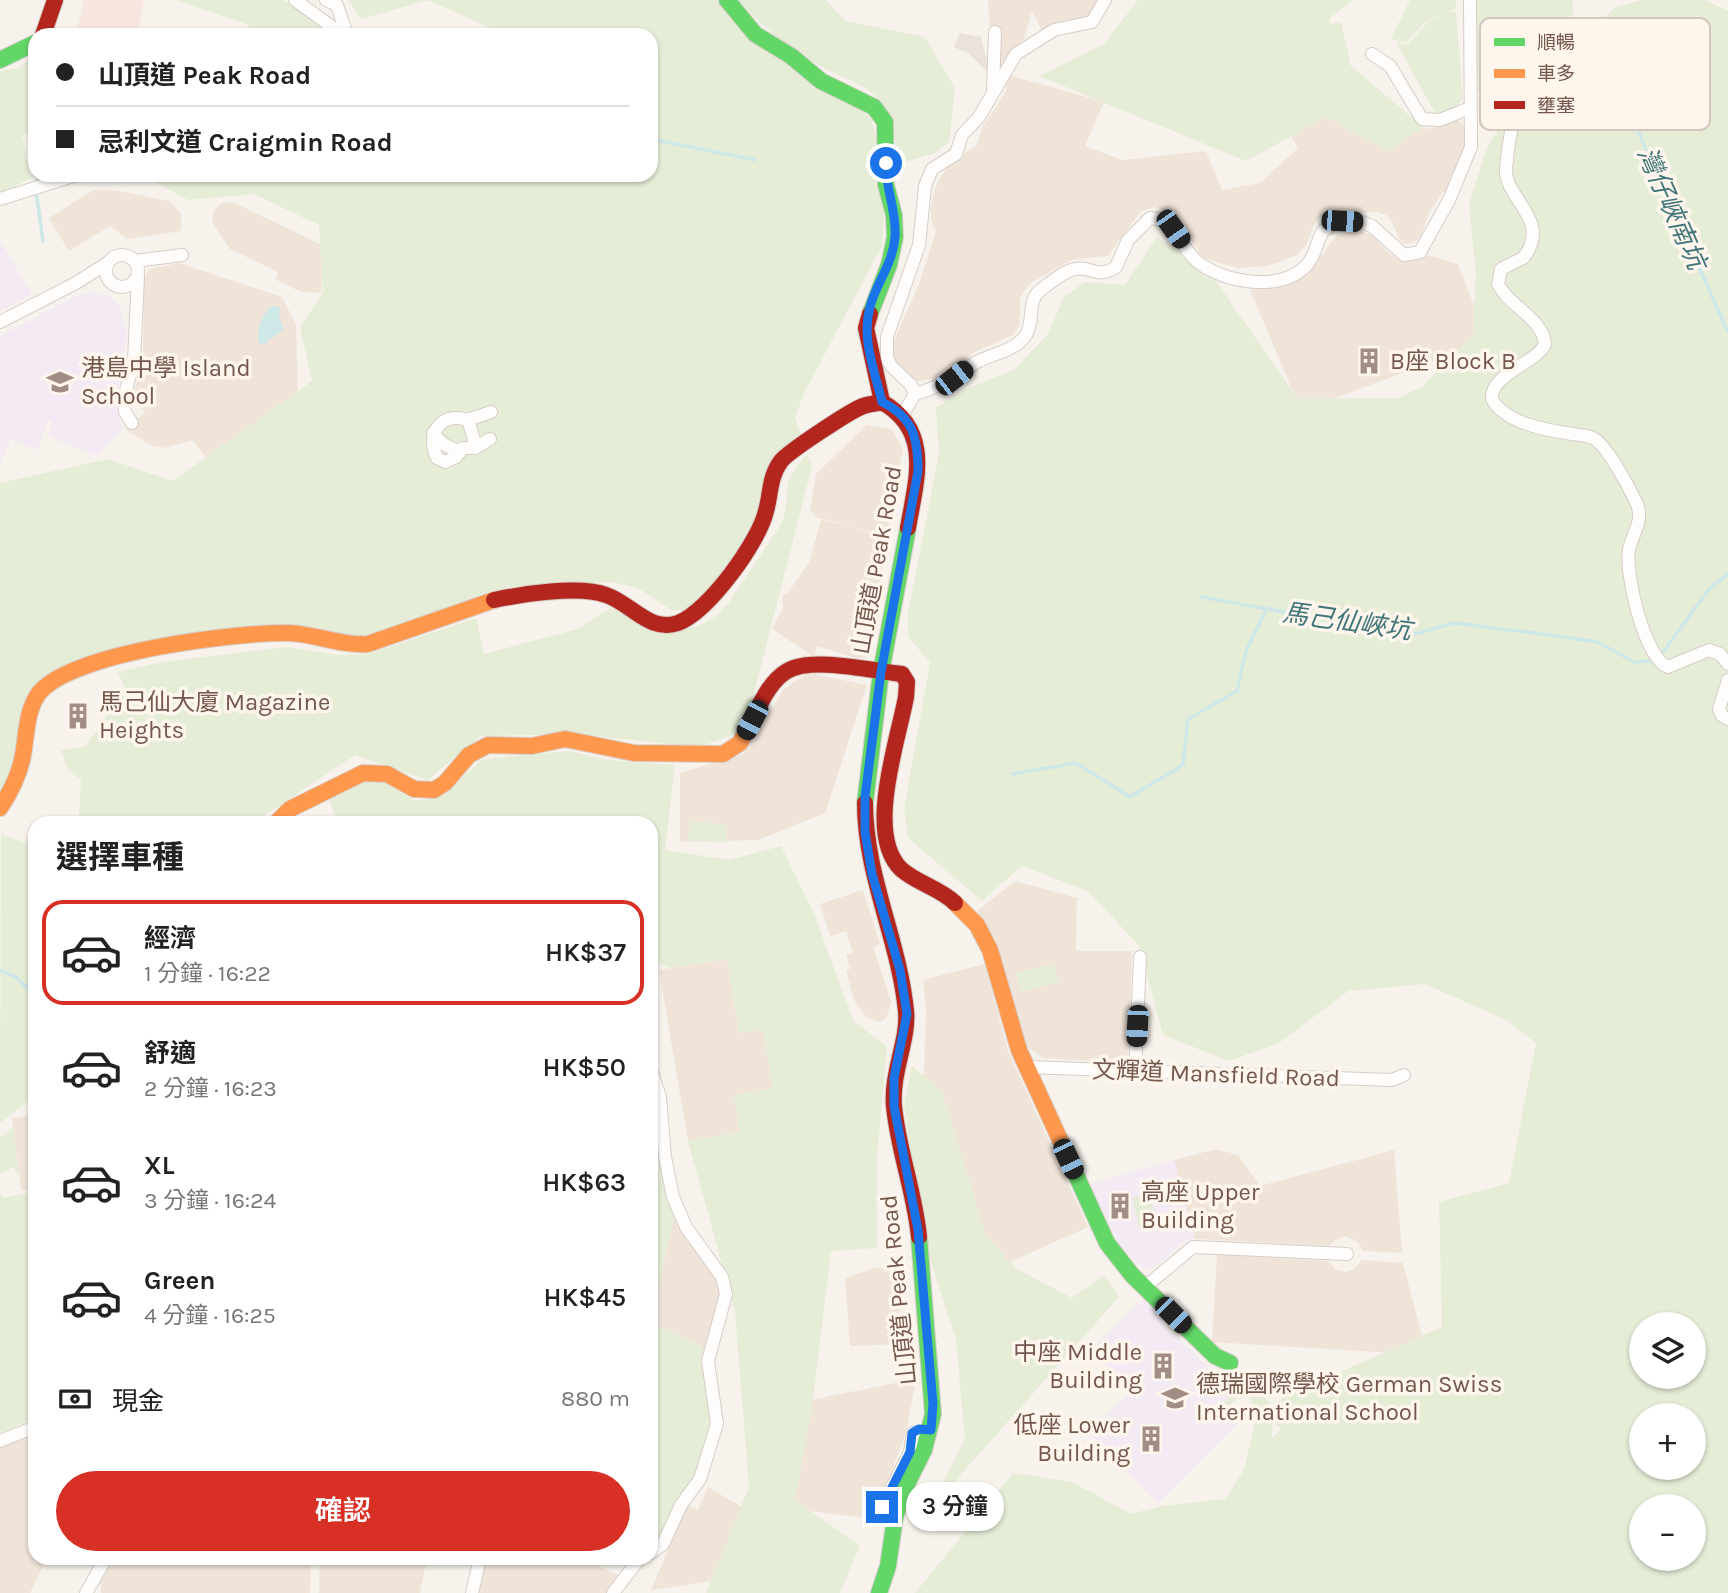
<!DOCTYPE html>
<html lang="zh-TW">
<meta charset="utf-8">
<style>
body{margin:0;font-family:Karla,"Noto Sans TC",sans-serif;background:#f6f6f6;color:#222;height:100vh;display:flex;flex-direction:column;font-size:26px;white-space:nowrap}
*{box-sizing:border-box;margin:0}
p{font-size:23px;color:#767676}
.icon{flex:none;width:38px;height:38px;fill:none;stroke:currentColor;stroke-width:2;stroke-linecap:round;stroke-linejoin:round}
.map{position:relative;flex:1;overflow:hidden}
.sheet{position:absolute;left:28px;top:816px;width:630px;height:749px;display:flex;flex-direction:column;background:#fff;border-radius:21px;box-shadow:0 2px 5px #0004}
.sheet>*{flex:none}
.hud{position:absolute;left:28px;top:28px;width:630px;height:154px;border-radius:21px;box-shadow:0 2px 5px #0004;display:grid;align-content:center;height:154px;padding:0 28px;background:#fff}
.tools{position:absolute;left:1629px;top:1312px;display:grid;gap:14px}
.tools a{display:grid;place-items:center;width:77px;height:77px;border-radius:50%;background:#fff;box-shadow:0 2px 5px #0004;font-size:35px}
.end{position:absolute;width:32px;height:32px;margin:-16px;border:9px solid #1a73e8;background:#fff;box-shadow:0 0 0 4px #fff}
.from{border-radius:50%}
.bubble{position:absolute;height:49px;border-radius:24px;background:#fff;box-shadow:0 2px 5px #0004;font-size:23px;font-weight:600;line-height:49px;text-align:center}
.car{position:absolute;width:21px;height:42px;margin:-21px -10px;border-radius:9px;box-shadow:0 0 5px 2px #0007;background:linear-gradient(#222 24%,#8ab4d8 0 40%,#222 0 76%,#8ab4d8 0 86%,#222 0)}
.hud b{display:flex;align-items:center;gap:24px;height:66px;font-size:26px}
.hud b+b{border-top:2px solid #e0e0e0}
.hud i{width:18px;height:18px;background:#222}
ul{padding:0;list-style:none}
li{display:flex;align-items:center;gap:21px;height:105px;margin:0 14px 10px;padding:0 14px;border:4px solid transparent;border-radius:21px}
li div{flex:1}
li b{display:block;font-size:26px}
li em{font-style:normal;font-weight:600}
li.on{border-color:#d93025}
li>.icon{width:63px;height:63px;stroke-width:1.5}
h2{padding:0 28px;font-size:32px;line-height:84px}
.pay{display:flex;align-items:center;gap:18px;height:77px;padding:0 28px;font-size:26px}
.pay p{margin-inline-start:auto}
.action{display:flex;gap:14px;margin-top:auto;padding:14px 28px}
.action a{flex:1;height:80px;border-radius:42px;background:#d93025;color:#fff;font-size:28px;font-weight:600;line-height:80px;text-align:center}
.map>svg:first-child{display:block}
.residential{fill:#f0e4d9}
.commercial{fill:#f7e6e0}
.industrial{fill:#eae2dc}
.education{fill:#f3eaf3}
.green{fill:#e5edd7;fill-rule:evenodd}
.water{fill:#cee7e7}
.lines{fill:none;stroke-linecap:round;stroke-linejoin:round}
.stream{stroke:#cee7e7;stroke-width:3.5}
.street-casing{stroke:#d6cdc8;stroke-width:14}
.fast-casing{stroke:#d6cdc8;stroke-width:18}
.slow-casing{stroke:#d6cdc8;stroke-width:18}
.jam-casing{stroke:#d6cdc8;stroke-width:18}
.street{stroke:#fefdfc;stroke-width:12}
.fast{stroke:#63d668;stroke-width:16}
.slow{stroke:#ff974d;stroke-width:16}
.jam{stroke:#b3261e;stroke-width:16}
.route{stroke:#1a73e8;stroke-width:9}
.labels{text-anchor:middle;stroke-width:7;stroke-linejoin:round;paint-order:stroke}
.poi-label{font-size:24px;fill:#75574c;stroke:#fef6ed;text-anchor:start}
.street-label{font-size:24px;fill:#75574c;stroke:#fef6ed}
.water-label{font-size:26px;font-style:italic;fill:#407579;stroke:#fef6ed}
.key{fill:#fef6ed;stroke:#d5c6bd;stroke-width:2}
.key-label{font-size:19px;fill:#75574c}
</style>
<div class="map">
<svg width="1728" height="1593" viewBox="0 0 1728 1593">
<rect width="100%" height="100%" fill="#f7f2ec"/>
<g class="residential">
<polygon points="988,0 1101,0 1090,19 1043,34 1032,10 1024,39 1010,52 1002,65 992,62"/>
<polygon points="1009,75 1104,102 1085,146 1122,160 1206,151 1222,190 1260,183 1298,148 1291,135 1321,118 1412,124 1429,129 1457,119 1465,127 1467,146 1463,147 1448,192 1443,192 1428,214 1421,237 1412,243 1404,243 1398,237 1392,221 1386,215 1378,212 1338,214 1334,208 1323,213 1314,224 1307,244 1297,255 1268,266 1237,268 1203,258 1174,214 1155,207 1141,211 1108,256 1071,260 1029,284 1020,299 1020,325 1013,335 975,352 938,378 913,382 900,375 890,350 919,284 936,231 931,220 931,205 937,183 949,164 977,145 982,128 1005,93"/>
<polygon points="93,190 114,190 169,201 181,213 181,231 127,239 110,226 69,251 49,218"/>
<polygon points="223,202 235,203 324,246 321,293 301,292 275,279 278,272 230,249 212,222 214,210"/>
<polygon points="1356,230 1374,236 1387,252 1398,259 1419,260 1428,255 1458,264 1488,341 1301,411 1250,290 1266,289 1310,271 1336,236"/>
<polygon points="179,263 282,297 296,325 298,400 251,464 205,456 192,440 165,448 150,445 125,429 145,413 133,398 143,351 144,277 149,269"/>
<polygon points="867,425 891,429 903,449 887,537 851,526 887,539 869,652 866,657 859,659 817,646 814,657 772,629 783,608 782,596 787,594 809,563 821,520 850,525 818,518 810,510 816,474"/>
<polygon points="808,673 867,685 825,813 758,840 680,842 680,773 743,754 784,689"/>
<polygon points="1015,881 1077,898 1076,951 1132,951 1129,1039 1127,1056 1121,1063 1043,1058 1027,1047 996,940 977,911"/>
<polygon points="863,890 880,944 873,947 891,1001 887,1017 880,1022 866,1017 854,1000 846,971 850,969 846,955 853,953 846,931 830,936 820,904"/>
<polygon points="727,959 739,1033 763,1029 773,1089 740,1132 688,1141 659,970"/>
<polygon points="985,964 1008,1051 1088,1227 999,1267 923,1101 926,1011 923,980"/>
<polygon points="35,1115 35,1189 21,1191 12,1118"/>
<polygon points="1216,1149 1238,1155 1260,1186 1394,1150 1402,1253 1363,1251 1358,1242 1346,1236 1335,1240 1329,1246 1195,1239 1174,1160"/>
<polygon points="675,1212 713,1269 721,1289 706,1348 651,1323"/>
<polygon points="1217,1254 1328,1261 1336,1270 1346,1272 1354,1269 1362,1260 1403,1263 1427,1355 1212,1342"/>
<polygon points="877,1267 895,1272 905,1344 850,1346 845,1278"/>
<polygon points="916,1379 906,1433 873,1519 778,1507 805,1401"/>
<polygon points="35,1435 35,1558 47,1558 30,1593 0,1593 0,1448"/>
<polygon points="708,1487 760,1518 713,1581 651,1590 687,1505 698,1510"/>
<polygon points="115,1558 311,1558 310,1593 101,1593 100,1582"/>
<polygon points="320,1558 427,1558 420,1593 319,1593"/>
<polygon points="484,1558 595,1558 594,1564 620,1576 609,1593 476,1593"/>
</g>
<polygon class="commercial" points="84,0 144,0 137,35 76,35"/>
<polygon class="industrial" points="960,33 981,37 986,58 991,61 990,74 968,53 954,47"/>
<g class="education">
<polygon points="0,241 32,294 0,312"/>
<polygon points="94,292 109,296 121,308 127,335 115,404 123,428 97,456 48,436 53,422 49,420 37,450 11,439 0,465 0,336 80,294"/>
<polygon points="1174,1160 1195,1239 1181,1244 1155,1267 1146,1270 1121,1247 1089,1184"/>
<polygon points="1144,1298 1157,1311 1165,1327 1235,1391 1220,1406 1238,1424 1158,1504 1088,1432 1132,1390 1092,1349"/>
</g>
<g class="green">
<polygon points="176,0 282,0 306,12 326,35 248,35 249,25"/>
<path d="M 348,0 L 717,0 L 740,28 L 760,45 L 869,114 L 887,167 L 882,246 L 804,393 L 795,418 L 802,438 C 771,495 737,567 689,611 L 671,610 L 638,588 L 613,582 L 511,587 L 484,593 L 381,633 L 354,637 L 299,628 L 53,674 L 0,807 L 0,483 L 108,459 L 173,481 L 312,381 L 300,327 L 323,293 L 319,225 L 254,194 L 188,200 L 143,175 L 651,175 L 651,35 L 506,35 L 428,0 L 361,19 Z"/>
<path d="M 739,0 L 826,0 L 845,21 L 925,37 L 955,88 L 949,142 L 935,153 L 898,164 C 896,143 895,124 884,106 C 870,85 845,79 824,68 C 793,50 762,28 739,0 Z"/>
<polygon points="1138,0 1353,0 1330,18 1330,24 1341,22 1351,66 1423,127 1389,152 1326,117 1246,161 1039,76 1104,44"/>
<polygon points="1410,0 1456,0 1456,9 1448,12 1456,12 1463,99 1455,108 1436,115 1396,42 1407,45 1428,22 1442,15 1426,21 1406,43 1391,39"/>
<path d="M 1474,0 L 1572,0 L 1574,15 C 1527,28 1511,47 1493,92 L 1474,91 Z"/>
<path d="M 1643,0 L 1705,0 L 1728,11 L 1728,1593 L 915,1593 L 1013,1473 L 1072,1482 L 1131,1514 L 1162,1506 L 1225,1499 L 1244,1470 L 1256,1418 L 1251,1400 L 1243,1392 L 1224,1411 L 1220,1406 L 1246,1380 L 1273,1406 L 1272,1438 L 1281,1429 L 1277,1425 L 1284,1382 L 1336,1374 L 1442,1327 L 1439,1202 L 1509,1183 L 1536,1043 L 1506,1020 L 1425,984 L 1348,991 L 1279,1043 L 1229,1061 L 1163,1035 L 1139,946 L 1088,891 L 1022,866 L 982,901 L 908,838 L 904,809 L 930,663 L 908,636 L 908,613 L 939,454 L 936,408 L 963,390 L 1014,370 L 1048,334 L 1064,297 L 1085,282 L 1125,285 L 1157,237 L 1211,274 L 1298,399 L 1398,398 L 1422,387 L 1473,334 L 1476,272 L 1469,204 L 1488,145 L 1518,103 L 1550,76 L 1615,7 ZM 1642,1325 L 1694,1325 L 1694,1377 L 1642,1377 ZM 1642,1416 L 1694,1416 L 1694,1468 L 1642,1468 ZM 1642,1507 L 1694,1507 L 1694,1559 L 1642,1559 Z"/>
<polygon points="32,57 35,62 35,129 22,136 31,178 0,194 0,71 18,68"/>
<path d="M 807,454 L 812,467 L 749,712 L 733,735 L 699,747 L 577,734 L 480,736 L 428,780 L 355,755 L 255,822 L 73,822 L 79,816 L 81,780 L 67,768 L 61,750 L 84,747 L 104,722 L 109,704 L 127,692 L 118,672 L 161,662 L 287,647 L 339,655 L 369,654 L 476,618 L 484,654 L 578,629 L 610,608 C 657,619 687,649 727,605 L 782,523 C 793,486 778,487 807,454 Z"/>
<polygon points="569,751 608,760 675,765 665,850 729,860 781,846 814,914 853,1020 887,1047 877,1158 877,1248 831,1251 812,1407 795,1500 860,1546 840,1593 706,1593 749,1487 735,1311 688,1141 739,1132 734,1095 773,1088 763,1030 739,1033 727,959 669,968 651,958 651,822 373,822 366,816 357,822 337,822 328,797 362,776 386,783 415,801 441,796 483,759"/>
<polygon points="690,822 727,824 726,843 688,840"/>
<polygon points="1,834 35,847 35,1095 0,1123"/>
<polygon points="1054,964 1058,983 1020,992 1016,973"/>
<polygon points="912,1066 942,1091 986,1236 1015,1268 1072,1298 1104,1275 1119,1297 929,1510 965,1439 956,1340 926,1246 904,1106"/>
<polygon points="651,1080 675,1212 651,1323 706,1348 704,1373 714,1418 702,1463 659,1542 651,1548"/>
<polygon points="13,1127 19,1178 14,1167 0,1173 0,1138"/>
<polygon points="35,1191 35,1418 0,1433 0,1194 4,1198"/>
<polygon points="1150,1193 1157,1222 1139,1227 1132,1198"/>
</g>
<path class="water" d="M 272,305 L 280,308 L 279,317 L 284,329 L 263,345 L 258,342 C 258,326 261,317 272,305 Z"/>
<g class="lines">
<g class="stream">
<polyline points="1634,122 1728,332"/>
<polyline points="651,139 755,160"/>
<polyline points="32,151 35,158"/>
<polyline points="36,183 39,175"/>
<polyline points="36,191 43,241"/>
<polyline points="1202,597 1411,635 1455,623 1550,635 1597,642 1635,662 1654,661"/>
<polyline points="1660,656 1710,588 1728,574"/>
<polyline points="1012,774 1076,763 1130,797 1183,765 1188,719 1237,691 1246,651 1267,608"/>
<polyline points="0,970 16,977 35,996"/>
</g>
<g class="street-casing">
<g id="street">
<polyline points="295,0 343,35"/>
<polyline points="326,0 337,5 347,35"/>
<path d="M 1576,25 C 1567,42 1547,53 1535,67 C 1517,88 1508,142 1506,170 C 1505,199 1553,221 1523,258 L 1501,269 L 1498,284 C 1509,307 1542,317 1545,344 C 1537,363 1490,374 1492,399 C 1505,423 1545,430 1572,434 C 1578,435 1586,435 1593,438 C 1607,445 1630,489 1637,504 C 1644,521 1632,534 1629,550 C 1625,574 1644,657 1668,667 L 1709,650 L 1720,654 L 1728,664"/>
<polyline points="1372,54 1390,66 1422,119 1440,120 1470,108"/>
<polyline points="993,89 995,32"/>
<polyline points="0,199 76,175"/>
<circle cx="122" cy="271" r="16"/>
<polyline points="135,261 182,255"/>
<polyline points="0,322 76,283 109,262"/>
<path d="M 915,394 C 942,387 953,375 977,362 C 993,353 1017,351 1027,333 C 1035,317 1026,300 1042,289 C 1051,282 1064,271 1075,269 C 1091,265 1096,280 1116,267 L 1128,240 L 1150,218 L 1164,220 C 1177,233 1185,252 1199,263 C 1226,283 1280,292 1306,266 C 1316,256 1316,242 1323,231 L 1335,223 L 1361,222 L 1372,226 L 1404,255 L 1420,252 L 1449,200 L 1471,147 L 1470,0"/>
<polyline points="903,414 915,394 911,385 891,366 887,358 887,337 919,245 925,186 932,169 956,154 962,135 979,117 1016,54 1054,30 1092,22 1105,0"/>
<polyline points="468,419 476,447"/>
<polyline points="132,423 125,412 124,398 134,360 138,276"/>
<polyline points="433,433 443,444 460,452"/>
<path d="M 490,439 L 475,448 L 463,448 L 456,457 L 445,462 L 437,458 C 428,440 435,417 458,418 C 465,418 462,420 469,419 C 476,418 484,414 491,412"/>
<polyline points="1728,680 1719,709 1722,716 1728,719"/>
<polyline points="1026,1067 1392,1080 1404,1075"/>
<polyline points="651,1070 660,1097 665,1157 673,1197 686,1227 722,1277 726,1294 708,1361 717,1424 700,1479 681,1505 663,1544 651,1553"/>
<polyline points="1135,1071 1140,957"/>
<polyline points="1145,1287 1193,1247 1347,1254"/>
<polyline points="0,1441 35,1427"/>
<polyline points="882,1507 910,1452 913,1433 931,1430"/>
<polyline points="86,1593 106,1558"/>
<polyline points="472,1593 480,1558"/>
<polyline points="613,1593 640,1558"/>
</g>
</g>
<g class="fast-casing">
<g id="fast">
<polyline points="727,0 755,34 791,56 821,81 874,107 885,122 886,185 894,215 895,237 889,265 870,314"/>
<polyline points="0,60 35,43"/>
<polyline points="865,803 881,672 908,528"/>
<polyline points="1061,1142 1107,1243 1132,1275 1215,1356 1230,1363"/>
<polyline points="879,1593 888,1566 895,1518 903,1492 924,1450 933,1414 919,1237"/>
</g>
</g>
<g class="slow-casing">
<g id="slow">
<path d="M 0,808 C 10,793 18,777 22,760 C 27,738 25,712 39,693 C 72,652 237,632 289,633 C 316,634 341,646 368,644 L 494,600"/>
<polyline points="277,822 290,809 363,773 387,774 414,789 434,790 445,783 469,755 488,745 532,746 565,739 634,753 723,754 740,743 747,729"/>
<polyline points="955,903 977,925 990,950 1019,1050 1061,1142"/>
</g>
</g>
<g class="jam-casing">
<g id="jam">
<polyline points="43,35 55,0"/>
<polyline points="870,314 866,328 882,402"/>
<path d="M 882,402 C 933,431 916,480 908,528"/>
<path d="M 494,600 C 523,594 579,585 606,595 C 631,603 649,633 678,623 C 708,612 759,542 766,511 C 771,494 769,477 781,461 C 789,451 849,412 861,407 C 867,404 875,404 882,402"/>
<path d="M 747,729 C 758,710 767,683 787,671 C 812,656 873,671 902,674 L 907,682 L 906,697 C 898,741 865,834 901,869 C 916,883 940,888 955,903"/>
<path d="M 865,803 C 865,875 899,940 906,1011 C 909,1039 891,1073 894,1106 C 898,1150 915,1193 919,1237"/>
</g>
</g>
<use href="#street" class="street"/>
<use href="#fast" class="fast"/>
<use href="#slow" class="slow"/>
<use href="#jam" class="jam"/>
</g>
<g class="lines">
<path class="route" d="M 882,1507 L 910,1452 L 912,1433 L 919,1429 L 931,1430 L 933,1404 L 918,1230 L 894,1106 L 894,1078 L 907,1014 L 900,970 L 872,874 L 865,832 L 865,797 L 881,672 L 918,471 C 918,438 913,417 882,402 C 875,372 861,339 870,307 C 876,283 893,264 895,237 C 897,211 885,188 886,163"/>
</g>
<defs>
<g id="building-bare" transform="scale(2.1)"><path d="M-4-6H4V6H1V3H-1V6H-4ZM-2.5-4.3h1.7v1.8h-1.7ZM.8-4.3h1.7v1.8H.8ZM-2.5-1h1.7V.8h-1.7ZM.8-1h1.7V.8H.8Z" fill="#a28d84" stroke="#fef6ed" stroke-width="2.5" paint-order="stroke"/></g>
<g id="school-bare" transform="scale(2.1)"><path d="M0-5L7-2L0 1L-7-2ZM-4 1L0 2.5L4 1V4Q0 6-4 4Z" fill="#a28d84" stroke="#fef6ed" stroke-width="2.5" paint-order="stroke"/></g>
</defs>
<g fill-rule="evenodd">
<use href="#building-bare" x="1369" y="361"/>
<use href="#school-bare" x="60" y="382"/>
<use href="#building-bare" x="78" y="716"/>
<use href="#building-bare" x="1120" y="1206"/>
<use href="#building-bare" x="1163" y="1366"/>
<use href="#school-bare" x="1175" y="1398"/>
<use href="#building-bare" x="1151" y="1439"/>
</g>
<g class="labels">
<g class="poi-label">
<text x="1390" y="369">B座 Block B</text>
<text x="81" y="376">港島中學 Island<tspan x="81" dy="28">School</tspan></text>
<text x="99" y="710">馬己仙大廈 Magazine<tspan x="99" dy="28">Heights</tspan></text>
<text x="1141" y="1200">高座 Upper<tspan x="1141" dy="28">Building</tspan></text>
<text x="1142" y="1360" text-anchor="end">中座 Middle<tspan x="1142" dy="28">Building</tspan></text>
<text x="1196" y="1392">德瑞國際學校 German Swiss<tspan x="1196" dy="28">International School</tspan></text>
<text x="1130" y="1433" text-anchor="end">低座 Lower<tspan x="1130" dy="28">Building</tspan></text>
</g>
<g class="street-label">
<text transform="translate(877 560) rotate(-80)" y="8">山頂道 Peak Road</text>
<text transform="translate(1216 1074) rotate(2)" y="8">文輝道 Mansfield Road</text>
<text transform="translate(898 1290) rotate(-96)" y="8">山頂道 Peak Road</text>
</g>
<g class="water-label">
<text transform="translate(1672 208) rotate(66)" y="9">灣仔峽南坑</text>
<text transform="translate(1347 621) rotate(8)" y="9">馬己仙峽坑</text>
</g>
</g>
<rect x="1480" y="18" width="230" height="112" rx="10" class="key"/>
<rect x="1494" y="38" width="31" height="8" fill="#63d668"/>
<rect x="1494" y="69" width="31" height="9" fill="#ff974d"/>
<rect x="1494" y="101" width="31" height="8" fill="#b3261e"/>
<g class="key-label">
<text x="1537" y="49">順暢</text>
<text x="1537" y="80">車多</text>
<text x="1537" y="112">壅塞</text>
</g>
</svg>
<div class="tools">
<a><svg class="icon" aria-label="layers" viewBox="0 0 24 24"><path d="M12 4l9 5-9 5-9-5zM3 14l9 5 9-5"/></svg></a>
<a>+</a>
<a>−</a>
</div>
<i class="end from" style="left:886px;top:163px"></i>
<i class="end" style="left:882px;top:1507px"></i>
<div class="bubble" style="left:906px;top:1482px;width:98px">3 分鐘</div>
<i class="car" style="left:1342px;top:221px;rotate:93deg"></i>
<i class="car" style="left:1173px;top:229px;rotate:145deg"></i>
<i class="car" style="left:954px;top:378px;rotate:52deg"></i>
<i class="car" style="left:752px;top:720px;rotate:208deg"></i>
<i class="car" style="left:1137px;top:1026px;rotate:183deg"></i>
<i class="car" style="left:1068px;top:1159px;rotate:155deg"></i>
<i class="car" style="left:1173px;top:1315px;rotate:135deg"></i>
<div class="hud">
<b><i class="from"></i>山頂道 Peak Road</b>
<b><i></i>忌利文道 Craigmin Road</b>
</div>
<section class="sheet">
<h2>選擇車種</h2>
<ul>
<li class="on"><svg class="icon" aria-label="car" viewBox="0 0 24 24"><path d="M5 17H2v-5l4-1 3-4h7l3 4 3 1v5h-3M9 17h6M6 11h13"/><circle cx="7" cy="17" r="2"/><circle cx="17" cy="17" r="2"/></svg><div><b>經濟</b><p>1 分鐘 · 16:22</p></div><em>HK$37</em></li>
<li><svg class="icon" aria-label="car" viewBox="0 0 24 24"><path d="M5 17H2v-5l4-1 3-4h7l3 4 3 1v5h-3M9 17h6M6 11h13"/><circle cx="7" cy="17" r="2"/><circle cx="17" cy="17" r="2"/></svg><div><b>舒適</b><p>2 分鐘 · 16:23</p></div><em>HK$50</em></li>
<li><svg class="icon" aria-label="car" viewBox="0 0 24 24"><path d="M5 17H2v-5l4-1 3-4h7l3 4 3 1v5h-3M9 17h6M6 11h13"/><circle cx="7" cy="17" r="2"/><circle cx="17" cy="17" r="2"/></svg><div><b>XL</b><p>3 分鐘 · 16:24</p></div><em>HK$63</em></li>
<li><svg class="icon" aria-label="car" viewBox="0 0 24 24"><path d="M5 17H2v-5l4-1 3-4h7l3 4 3 1v5h-3M9 17h6M6 11h13"/><circle cx="7" cy="17" r="2"/><circle cx="17" cy="17" r="2"/></svg><div><b>Green</b><p>4 分鐘 · 16:25</p></div><em>HK$45</em></li>
</ul>
<div class="pay"><svg class="icon" aria-label="cash" viewBox="0 0 24 24"><path d="M3 7h18v10H3z"/><circle cx="12" cy="12" r="2"/></svg>現金<p>880 m</p></div>
<div class="action"><a>確認</a></div>
</section>
</div>
